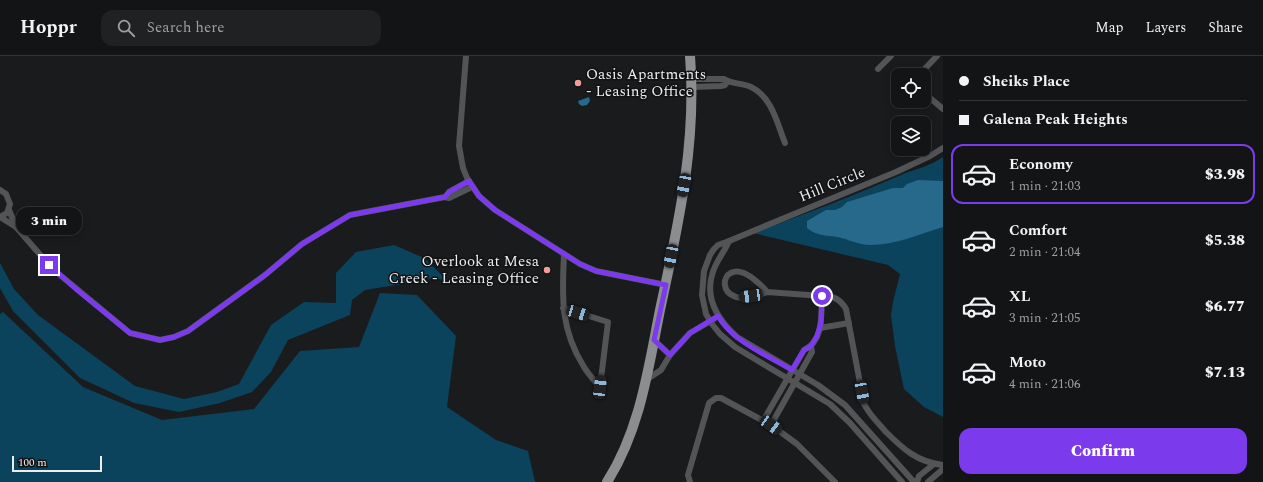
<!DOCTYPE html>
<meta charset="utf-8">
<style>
body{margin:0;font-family:Spectral,serif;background:#202123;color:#f1f3f6;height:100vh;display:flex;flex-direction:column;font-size:15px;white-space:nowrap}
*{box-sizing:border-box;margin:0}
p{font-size:13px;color:#9d9ea1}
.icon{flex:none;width:22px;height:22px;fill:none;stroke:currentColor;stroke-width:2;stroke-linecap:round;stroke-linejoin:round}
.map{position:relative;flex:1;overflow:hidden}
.sheet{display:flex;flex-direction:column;background:#131416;width:320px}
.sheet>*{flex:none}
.banner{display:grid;align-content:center;height:88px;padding:0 16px;background:#131416}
.tools{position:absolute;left:891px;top:12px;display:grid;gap:8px}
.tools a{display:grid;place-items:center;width:40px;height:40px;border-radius:8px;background:#131416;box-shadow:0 2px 10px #0003,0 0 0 1px #323335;font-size:20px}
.scale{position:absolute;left:12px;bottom:10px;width:90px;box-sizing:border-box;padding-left:4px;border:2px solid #ecedee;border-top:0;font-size:11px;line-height:14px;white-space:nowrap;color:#ecedee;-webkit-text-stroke:3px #101214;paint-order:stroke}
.end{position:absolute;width:18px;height:18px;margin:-9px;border:5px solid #7c3aed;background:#fff;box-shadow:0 0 0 2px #fff}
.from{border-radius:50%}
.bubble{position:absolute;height:28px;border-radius:12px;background:#131416;box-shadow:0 2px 10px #0003,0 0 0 1px #323335;font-size:13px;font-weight:800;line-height:28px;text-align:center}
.car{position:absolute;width:12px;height:24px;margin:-12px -6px;border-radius:5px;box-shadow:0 0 3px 1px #0007;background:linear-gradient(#222 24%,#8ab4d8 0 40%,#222 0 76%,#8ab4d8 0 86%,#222 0)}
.banner b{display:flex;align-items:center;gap:14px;height:38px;font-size:15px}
.banner b+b{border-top:1px solid #323335}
.banner i{width:10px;height:10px;background:#f1f3f6}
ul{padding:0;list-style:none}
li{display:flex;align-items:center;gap:12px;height:60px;margin:0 8px 6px;padding:0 8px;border:2px solid transparent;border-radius:12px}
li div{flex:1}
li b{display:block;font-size:15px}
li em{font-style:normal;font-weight:800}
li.active{border-color:#7c3aed}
li>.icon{width:36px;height:36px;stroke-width:1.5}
.button{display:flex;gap:8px;margin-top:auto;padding:8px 16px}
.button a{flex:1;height:46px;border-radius:12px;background:#7c3aed;color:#fff;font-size:16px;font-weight:800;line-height:46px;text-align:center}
header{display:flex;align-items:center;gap:24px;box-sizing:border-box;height:56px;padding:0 20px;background:#131416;border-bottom:1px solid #323335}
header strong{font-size:19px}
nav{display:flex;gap:22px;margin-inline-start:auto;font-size:14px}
.search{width:280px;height:36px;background:#202123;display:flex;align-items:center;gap:10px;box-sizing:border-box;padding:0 14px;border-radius:12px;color:#9d9ea1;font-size:15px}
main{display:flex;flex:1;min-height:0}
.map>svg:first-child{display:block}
.green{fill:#0c435c}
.water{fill:#26698b}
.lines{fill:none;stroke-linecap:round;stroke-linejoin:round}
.street{stroke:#535455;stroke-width:6}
.primary{stroke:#8b8d8f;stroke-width:10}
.route{stroke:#7c3aed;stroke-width:5}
.poi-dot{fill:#f59b98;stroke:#101214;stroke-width:1.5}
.labels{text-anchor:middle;stroke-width:3;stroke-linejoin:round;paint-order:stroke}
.poi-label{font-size:15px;fill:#ecedee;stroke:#101214;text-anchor:start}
.street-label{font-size:15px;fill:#ecedee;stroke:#101214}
</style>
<header>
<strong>Hoppr</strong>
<div class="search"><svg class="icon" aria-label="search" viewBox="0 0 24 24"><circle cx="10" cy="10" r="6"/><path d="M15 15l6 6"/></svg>Search here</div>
<nav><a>Map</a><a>Layers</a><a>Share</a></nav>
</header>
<main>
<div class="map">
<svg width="943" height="426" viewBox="0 0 943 426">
<rect width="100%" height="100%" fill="#191b1d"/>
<g class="green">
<path d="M 943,101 L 943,361 L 924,351 L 904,333 L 895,290 L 891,259 L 893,246 L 900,218 L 888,209 L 753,177 C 803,159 853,140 901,119 C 915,113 931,110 943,101 Z"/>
<polygon points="394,189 424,202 447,224 425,222 402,228 365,234 352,244 350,259 288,284 271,316 252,336 220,347 179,356 134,347 80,322 13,255 0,232 0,207 14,233 38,259 135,330 184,343 217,336 239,328 271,269 304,246 336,247 336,217 356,196"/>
<polygon points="380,237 417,239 456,280 447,351 496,384 528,395 535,426 0,426 0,258 3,256 83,331 162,364 254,353 300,295 359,291"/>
</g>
<g class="water">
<polygon points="589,41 590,45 587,49 582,50 579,48 578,45"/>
<path d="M 918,124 L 943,125 L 943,171 C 920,178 895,189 870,189 C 859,189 848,183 837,181 C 826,179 816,180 807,172 L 807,165 L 826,154 L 835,154 L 842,151 L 847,146 L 893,132 L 903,132 L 907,128 Z"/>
</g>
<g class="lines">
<g class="street">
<polyline points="466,0 459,90 463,112 467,122 479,140 495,154 580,208 596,215 666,229"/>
<polyline points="878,13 891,0"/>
<polyline points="919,19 937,0"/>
<path d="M 691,23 L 724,23 C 731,28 742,27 751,31 C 772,41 777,67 785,87"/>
<polyline points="692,31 721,30 725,29 728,25"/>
<polyline points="924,37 943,53"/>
<polyline points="0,134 6,138 10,148 7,157 0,161"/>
<polyline points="445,141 449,136 469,125"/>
<polyline points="9,154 16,171"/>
<polyline points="0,161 16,171 49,209 60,219 130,277 160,284 174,281 188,275 265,219 302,188 350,159 445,141 449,142 472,131"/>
<path d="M 729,185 C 724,197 715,206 712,219 C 705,244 719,265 737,281 L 818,329 L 845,349 L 914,426"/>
<path d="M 767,236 C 710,261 717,197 751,221 C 757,226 763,230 767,236 L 822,240"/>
<path d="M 563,252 L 608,266 L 600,331 C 595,325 588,318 584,311 C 560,273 562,241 564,198"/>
<polyline points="820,272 849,267"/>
<polyline points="654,284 670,299"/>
<polyline points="646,324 661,314 670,299 690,277 714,263"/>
<path d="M 763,365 L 804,294 C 824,285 821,258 822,240 C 834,240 840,243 846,253 L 864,348 L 867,353 C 872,361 879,368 885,375 C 903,393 917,406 943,409"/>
<polyline points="771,369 812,296 811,290"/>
<polyline points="690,426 688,419 709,347 716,342 721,342 771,369 797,388 835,426"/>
<polyline points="902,426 850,367 830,348 735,291 720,278 712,268 706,258 702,239 704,215 710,199 714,193 718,189 729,185 896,116 930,100 943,92"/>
<polyline points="917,426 919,420 934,408"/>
<polyline points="928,426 943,413"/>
</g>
<path class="primary" d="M 607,426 C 640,374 648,314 660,254 C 678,170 697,87 690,0"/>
</g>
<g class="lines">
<path class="route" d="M 49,209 L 76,233 L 130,277 L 160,284 L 174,281 L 188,275 L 265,219 L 302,188 L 350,159 L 445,141 L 449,136 L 469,125 L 479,140 L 495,154 L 580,208 L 596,215 L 666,229 L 654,284 L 670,299 L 690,277 L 718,260 C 732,285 768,300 792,314 L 804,294 L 811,290 L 817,280 L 821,267 L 822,240"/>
</g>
<g class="poi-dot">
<circle cx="578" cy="27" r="4"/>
<circle cx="547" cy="214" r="4"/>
</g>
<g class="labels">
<g class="poi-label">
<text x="586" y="23">Oasis Apartments<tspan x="586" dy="17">- Leasing Office</tspan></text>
<text x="539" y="210" text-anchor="end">Overlook at Mesa<tspan x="539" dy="17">Creek - Leasing Office</tspan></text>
</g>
<g class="street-label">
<text transform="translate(832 128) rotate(-22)" y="5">Hill Circle</text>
</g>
</g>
</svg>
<div class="tools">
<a><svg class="icon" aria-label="locate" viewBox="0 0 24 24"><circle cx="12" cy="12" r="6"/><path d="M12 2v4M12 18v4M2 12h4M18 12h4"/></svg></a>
<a><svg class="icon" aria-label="layers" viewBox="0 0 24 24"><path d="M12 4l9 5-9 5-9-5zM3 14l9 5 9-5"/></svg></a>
</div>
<div class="scale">100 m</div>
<i class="end from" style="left:822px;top:240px"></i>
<i class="end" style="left:49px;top:209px"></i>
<div class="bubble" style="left:16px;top:151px;width:66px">3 min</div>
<i class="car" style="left:684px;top:129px;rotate:191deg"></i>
<i class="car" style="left:671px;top:200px;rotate:191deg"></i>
<i class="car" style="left:751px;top:240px;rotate:262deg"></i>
<i class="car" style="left:578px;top:257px;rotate:107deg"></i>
<i class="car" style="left:600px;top:331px;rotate:7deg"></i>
<i class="car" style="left:862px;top:336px;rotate:169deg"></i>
<i class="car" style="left:771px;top:369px;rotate:125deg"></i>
</div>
<section class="sheet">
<div class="banner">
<b><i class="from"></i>Sheiks Place</b>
<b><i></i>Galena Peak Heights</b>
</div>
<ul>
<li class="active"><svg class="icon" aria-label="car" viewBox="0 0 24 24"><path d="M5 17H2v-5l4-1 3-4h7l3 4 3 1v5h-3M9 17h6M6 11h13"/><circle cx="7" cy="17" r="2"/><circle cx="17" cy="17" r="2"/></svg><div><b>Economy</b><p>1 min · 21:03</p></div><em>$3.98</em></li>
<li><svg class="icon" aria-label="car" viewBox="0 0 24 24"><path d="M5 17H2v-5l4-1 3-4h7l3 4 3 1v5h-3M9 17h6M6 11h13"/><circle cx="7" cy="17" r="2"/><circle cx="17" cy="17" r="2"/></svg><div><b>Comfort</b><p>2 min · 21:04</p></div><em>$5.38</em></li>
<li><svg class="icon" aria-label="car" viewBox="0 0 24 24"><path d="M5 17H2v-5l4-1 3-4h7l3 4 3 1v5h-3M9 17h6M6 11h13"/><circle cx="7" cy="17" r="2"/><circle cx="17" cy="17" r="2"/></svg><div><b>XL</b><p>3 min · 21:05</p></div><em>$6.77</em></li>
<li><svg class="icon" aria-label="car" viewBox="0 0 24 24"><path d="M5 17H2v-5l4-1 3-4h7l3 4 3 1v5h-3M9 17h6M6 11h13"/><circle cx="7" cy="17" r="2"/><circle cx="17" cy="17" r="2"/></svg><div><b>Moto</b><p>4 min · 21:06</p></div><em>$7.13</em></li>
</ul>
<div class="button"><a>Confirm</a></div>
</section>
</main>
